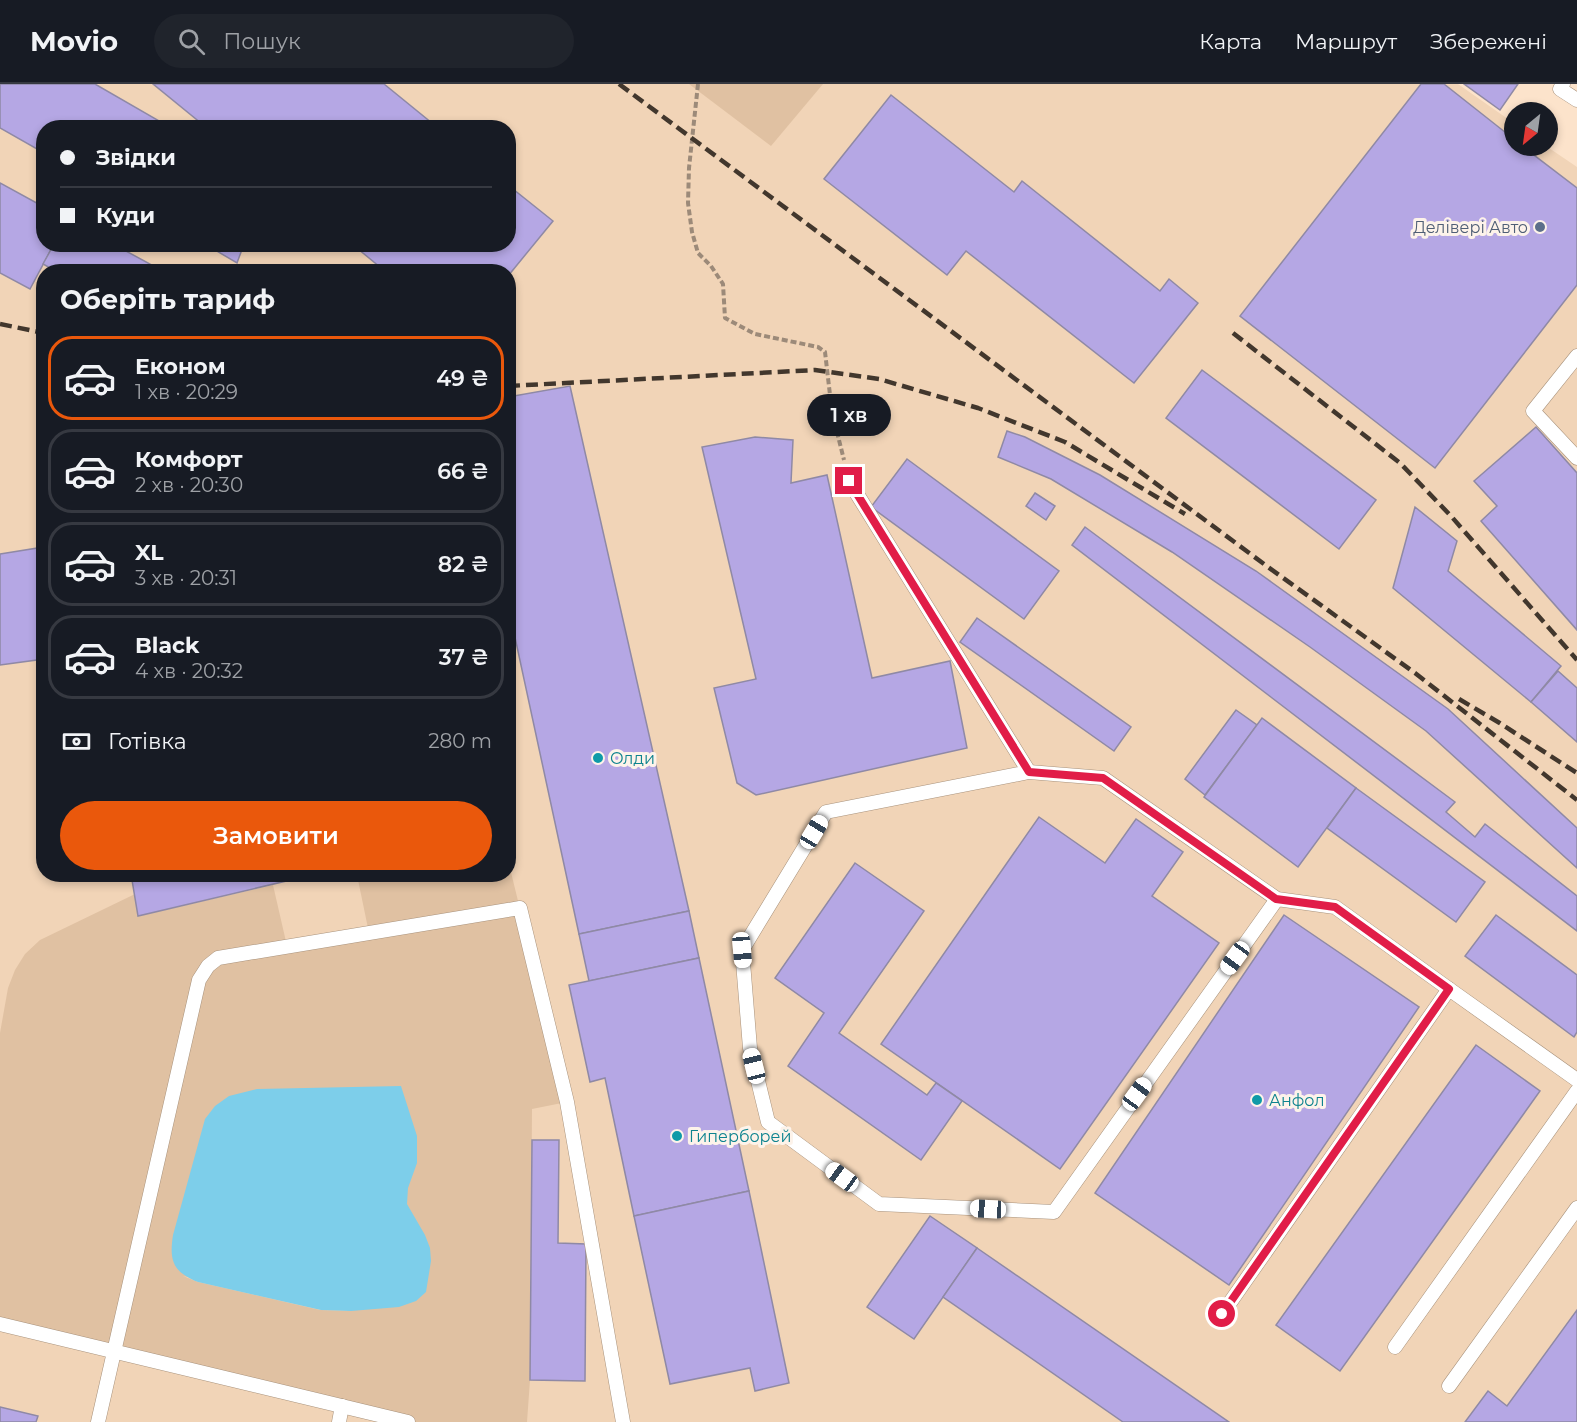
<!DOCTYPE html>
<html lang="uk">
<meta charset="utf-8">
<style>
body{margin:0;font-family:Montserrat,sans-serif;background:#20242c;color:#f1f3f6;height:100vh;display:flex;flex-direction:column;font-size:22px;white-space:nowrap}
*{box-sizing:border-box;margin:0}
p{font-size:20px;color:#9ea1a6}
.icon{flex:none;width:33px;height:33px;fill:none;stroke:currentColor;stroke-width:2;stroke-linecap:round;stroke-linejoin:round}
.map{position:relative;flex:1;overflow:hidden}
.drawer{position:absolute;left:36px;top:180px;width:480px;height:618px;display:flex;flex-direction:column;background:#171b24;border-radius:24px;box-shadow:0 3px 9px #0003}
.drawer>*{flex:none}
.banner{position:absolute;left:36px;top:36px;width:480px;height:132px;border-radius:24px;box-shadow:0 3px 9px #0003;display:grid;align-content:center;height:132px;padding:0 24px;background:#171b24}
.needle{width:39px;rotate:209deg}
.fabs{position:absolute;left:1504px;top:18px;display:grid;gap:12px}
.fabs a{display:grid;place-items:center;width:54px;height:54px;border-radius:50%;background:#171b24;box-shadow:0 3px 9px #0003;font-size:30px}
.end{position:absolute;width:27px;height:27px;margin:-14px;border:8px solid #e11d48;background:#fff;box-shadow:0 0 0 3px #fff}
.from{border-radius:50%}
.bubble{position:absolute;height:42px;border-radius:21px;background:#171b24;box-shadow:0 3px 9px #0003;font-size:20px;font-weight:600;line-height:42px;text-align:center}
.car{position:absolute;width:18px;height:36px;margin:-18px -9px;border-radius:8px;box-shadow:0 0 4px 2px #0007;background:linear-gradient(#fff 24%,#345 0 40%,#fff 0 76%,#345 0 86%,#fff 0)}
.banner b{display:flex;align-items:center;gap:21px;height:57px;font-size:22px}
.banner b+b{border-top:2px solid #363941}
.banner i{width:15px;height:15px;background:#f1f3f6}
ul{padding:0;list-style:none}
li{display:flex;align-items:center;gap:18px;height:84px;margin:0 12px 9px;padding:0 12px;border:3px solid #363941;border-radius:24px}
li div{flex:1}
li b{display:block;font-size:22px}
li em{font-style:normal;font-weight:600}
li.on{border-color:#ea580c}
li>.icon{width:54px;height:54px;stroke-width:1.5}
h2{padding:0 24px;font-size:27px;line-height:72px}
.pay{display:flex;align-items:center;gap:15px;height:66px;padding:0 24px;font-size:22px}
.pay p{margin-inline-start:auto}
.action{display:flex;gap:12px;margin-top:auto;padding:12px 24px}
.action a{flex:1;height:69px;border-radius:36px;background:#ea580c;color:#fff;font-size:24px;font-weight:600;line-height:69px;text-align:center}
header{display:flex;align-items:center;gap:36px;box-sizing:border-box;height:84px;padding:0 30px;background:#171b24;border-bottom:2px solid #363941}
header strong{font-size:28px}
nav{display:flex;gap:33px;margin-inline-start:auto;font-size:21px}
.search{width:420px;height:54px;background:#20242c;display:flex;align-items:center;gap:15px;box-sizing:border-box;padding:0 21px;border-radius:33px;color:#9ea1a6;font-size:22px}
.map>svg:first-child{display:block}
.built{fill:#f1d4b7;fill-rule:evenodd}
.green{fill:#e0c1a2;fill-rule:evenodd}
.water{fill:#7dceea}
.building{fill:#b5a7e4;stroke:#8f89a5;stroke-width:1.5}
.lines{fill:none;stroke-linecap:round;stroke-linejoin:round}
.service-casing{stroke:#a8927c;stroke-width:15}
.path{stroke:#9c8a79;stroke-width:4;stroke-dasharray:6 3;stroke-linecap:butt}
.service{stroke:#fff;stroke-width:14}
.rail{stroke:#42372d;stroke-width:4.5;stroke-dasharray:12 6;stroke-linecap:butt}
.route{stroke:#e11d48;stroke-width:8}
.service-dot{fill:#5c6f8a;stroke:#fdf3ea;stroke-width:2}
.culture-dot{fill:#0f9aa8;stroke:#fdf3ea;stroke-width:2}
.labels{text-anchor:middle;stroke-width:6;stroke-linejoin:round;paint-order:stroke}
.service-label{font-size:16px;fill:#4e5e75;stroke:#fdf3ea;text-anchor:end}
.culture-label{font-size:16px;fill:#0d838f;stroke:#fdf3ea;text-anchor:start}
</style>
<header>
<strong>Movio</strong>
<div class="search"><svg class="icon" aria-label="search" viewBox="0 0 24 24"><circle cx="10" cy="10" r="6"/><path d="M15 15l6 6"/></svg>Пошук</div>
<nav><a>Карта</a><a>Маршрут</a><a>Збережені</a></nav>
</header>
<div class="map">
<svg width="1577" height="1338" viewBox="0 0 1577 1338">
<rect width="100%" height="100%" fill="#fce3cb"/>
<path class="built" d="M 0,0 L 1458,0 L 1515,40 L 1515,62 L 1546,62 L 1577,83 L 1577,1338 L 0,1338 ZM 44,44 L 508,44 L 508,160 L 44,160 ZM 44,188 L 508,188 L 508,790 L 44,790 Z"/>
<g class="green">
<polygon points="689,0 823,0 771,62"/>
<path d="M 509,780 L 567,1018 L 532,1025 L 530,1296 L 527,1338 L 408,1338 L 0,1240 L 0,949 L 8,904 L 15,886 L 25,870 L 40,856 L 135,810 L 139,832 L 273,801 L 287,862 L 369,849 L 357,791 L 508,790 ZM 183,1192 L 351,1227 L 320,1226 L 198,1198 Z"/>
</g>
<path class="water" d="M 401,1002 L 417,1052 L 417,1079 L 408,1104 L 407,1120 L 425,1151 L 430,1164 L 431,1177 L 426,1208 L 416,1217 L 399,1223 L 351,1227 L 321,1226 L 198,1198 C 173,1188 169,1177 173,1151 L 205,1035 L 215,1022 L 229,1012 L 257,1005 Z"/>
<g class="building">
<polygon points="0,0 95,0 161,38 167,44 44,44 44,69 0,44"/>
<polygon points="153,0 384,0 438,44 207,44"/>
<polygon points="1421,0 1444,0 1515,56 1515,62 1522,62 1577,104 1577,201 1435,384 1240,232"/>
<polygon points="1464,0 1518,0 1500,26"/>
<polygon points="891,11 1014,108 1022,97 1160,207 1169,195 1198,219 1134,299 966,167 947,191 824,95"/>
<polygon points="0,99 44,123 44,160 54,160 30,205 0,189"/>
<polygon points="508,101 553,137 508,192 508,188 386,188 352,160 508,160"/>
<polygon points="54,160 113,160 161,186 57,188 43,180"/>
<polygon points="205,160 244,160 237,179"/>
<polygon points="1202,286 1376,416 1339,465 1166,334"/>
<polygon points="570,302 689,827 579,850 508,521 508,313"/>
<polygon points="1536,343 1577,389 1577,546 1481,437 1497,422 1474,397"/>
<polygon points="1007,347 1025,353 1100,391 1256,487 1448,625 1577,744 1577,784 1426,647 1310,563 1172,468 1051,395 998,373"/>
<polygon points="755,353 793,356 791,399 827,391 872,594 950,577 967,664 756,711 737,699 714,604 756,595 702,363"/>
<polygon points="907,375 1059,487 1024,535 871,423"/>
<polygon points="1035,409 1055,422 1046,436 1026,422"/>
<polygon points="1415,423 1457,457 1448,487 1561,582 1531,618 1393,504"/>
<polygon points="1085,443 1455,718 1446,728 1475,753 1485,740 1577,812 1577,847 1072,461"/>
<polygon points="44,463 44,575 0,581 0,470"/>
<polygon points="977,534 1131,643 1114,667 960,558"/>
<polygon points="1558,587 1577,604 1577,658 1531,618"/>
<polygon points="1236,626 1257,641 1205,711 1185,695"/>
<polygon points="1262,634 1356,704 1298,783 1204,713"/>
<polygon points="1356,704 1485,798 1456,838 1327,744"/>
<polygon points="1039,733 1105,779 1136,735 1183,768 1152,812 1219,859 1060,1085 881,960"/>
<polygon points="855,779 924,827 839,949 927,1011 936,999 962,1017 921,1076 788,982 824,929 775,894"/>
<polygon points="131,790 316,790 138,832"/>
<polygon points="689,827 699,874 589,897 579,850"/>
<polygon points="1284,831 1419,923 1229,1201 1095,1109"/>
<polygon points="1496,831 1577,891 1577,948 1574,953 1465,872"/>
<polygon points="699,874 749,1107 634,1132 605,994 590,998 569,901"/>
<polygon points="1476,961 1540,1007 1340,1287 1276,1241"/>
<polygon points="532,1056 559,1056 558,1159 586,1160 585,1297 530,1296"/>
<polygon points="749,1107 789,1299 755,1307 750,1284 670,1300 634,1132"/>
<polygon points="930,1132 977,1164 914,1255 867,1223"/>
<polygon points="977,1164 1229,1338 1123,1338 943,1213"/>
<polygon points="1577,1226 1577,1338 1465,1338 1488,1307 1507,1322"/>
<polygon points="0,1323 38,1332 36,1338 0,1338"/>
</g>
<g class="lines">
<g class="service-casing">
<g id="service">
<polyline points="1563,0 1560,5 1577,16"/>
<polyline points="1577,272 1533,327 1577,374"/>
<polyline points="849,397 1029,688"/>
<polyline points="1277,815 1054,1128 879,1120 768,1038 750,964 742,866 826,728 1029,688 1103,694 1277,815 1335,823 1449,905"/>
<polyline points="1222,1230 1449,905 1577,996"/>
<polyline points="0,1240 408,1338"/>
<polyline points="1395,1263 1577,1007"/>
<polyline points="1449,1302 1577,1124"/>
<polyline points="98,1338 199,896 208,882 218,874 520,824 567,1018 623,1338"/>
<polyline points="339,1338 342,1322"/>
</g>
</g>
<polyline class="path" points="698,0 689,84 688,119 692,148 698,169 711,182 723,200 725,234 755,250 818,263 825,268 832,328 844,376"/>
<use href="#service" class="service"/>
<g class="rail">
<polyline points="619,0 1268,483 1415,589 1577,716"/>
<polyline points="0,240 44,249"/>
<polyline points="1233,249 1400,379 1451,432 1577,576"/>
<polyline points="508,302 815,286 879,295 978,324 1065,358 1185,430"/>
<polyline points="1459,615 1498,638 1577,689"/>
</g>
</g>
<g class="lines">
<polyline class="route" points="849,397 1029,688 1103,694 1276,815 1335,823 1449,905 1222,1230"/>
</g>
<circle class="service-dot" cx="1540" cy="143" r="6"/>
<g class="culture-dot">
<circle cx="598" cy="674" r="6"/>
<circle cx="1257" cy="1016" r="6"/>
<circle cx="677" cy="1052" r="6"/>
</g>
<g class="labels">
<g class="service-label">
<text x="1528" y="149">Делівері Авто</text>
</g>
<g class="culture-label">
<text x="610" y="680">Олди</text>
<text x="1269" y="1022">Анфол</text>
<text x="689" y="1058">Гиперборей</text>
</g>
</g>
</svg>
<div class="fabs">
<a><svg class="needle" viewBox="-14 -14 28 28"><path d="M0-13l5 13h-10z" fill="#e53935"/><path d="M0 13l5-13h-10z" fill="#9ea1a6"/></svg></a>
</div>
<i class="end from" style="left:1222px;top:1230px"></i>
<i class="end" style="left:849px;top:397px"></i>
<div class="bubble" style="left:807px;top:310px;width:84px">1 хв</div>
<i class="car" style="left:814px;top:748px;rotate:31deg"></i>
<i class="car" style="left:742px;top:866px;rotate:175deg"></i>
<i class="car" style="left:1235px;top:874px;rotate:216deg"></i>
<i class="car" style="left:754px;top:982px;rotate:346deg"></i>
<i class="car" style="left:1137px;top:1010px;rotate:36deg"></i>
<i class="car" style="left:842px;top:1093px;rotate:306deg"></i>
<i class="car" style="left:988px;top:1125px;rotate:273deg"></i>
<div class="banner">
<b><i class="from"></i>Звідки</b>
<b><i></i>Куди</b>
</div>
<section class="drawer">
<h2>Оберіть тариф</h2>
<ul>
<li class="on"><svg class="icon" aria-label="car" viewBox="0 0 24 24"><path d="M5 17H2v-5l4-1 3-4h7l3 4 3 1v5h-3M9 17h6M6 11h13"/><circle cx="7" cy="17" r="2"/><circle cx="17" cy="17" r="2"/></svg><div><b>Економ</b><p>1 хв · 20:29</p></div><em>49 ₴</em></li>
<li><svg class="icon" aria-label="car" viewBox="0 0 24 24"><path d="M5 17H2v-5l4-1 3-4h7l3 4 3 1v5h-3M9 17h6M6 11h13"/><circle cx="7" cy="17" r="2"/><circle cx="17" cy="17" r="2"/></svg><div><b>Комфорт</b><p>2 хв · 20:30</p></div><em>66 ₴</em></li>
<li><svg class="icon" aria-label="car" viewBox="0 0 24 24"><path d="M5 17H2v-5l4-1 3-4h7l3 4 3 1v5h-3M9 17h6M6 11h13"/><circle cx="7" cy="17" r="2"/><circle cx="17" cy="17" r="2"/></svg><div><b>XL</b><p>3 хв · 20:31</p></div><em>82 ₴</em></li>
<li><svg class="icon" aria-label="car" viewBox="0 0 24 24"><path d="M5 17H2v-5l4-1 3-4h7l3 4 3 1v5h-3M9 17h6M6 11h13"/><circle cx="7" cy="17" r="2"/><circle cx="17" cy="17" r="2"/></svg><div><b>Black</b><p>4 хв · 20:32</p></div><em>37 ₴</em></li>
</ul>
<div class="pay"><svg class="icon" aria-label="cash" viewBox="0 0 24 24"><path d="M3 7h18v10H3z"/><circle cx="12" cy="12" r="2"/></svg>Готівка<p>280 m</p></div>
<div class="action"><a>Замовити</a></div>
</section>
</div>
